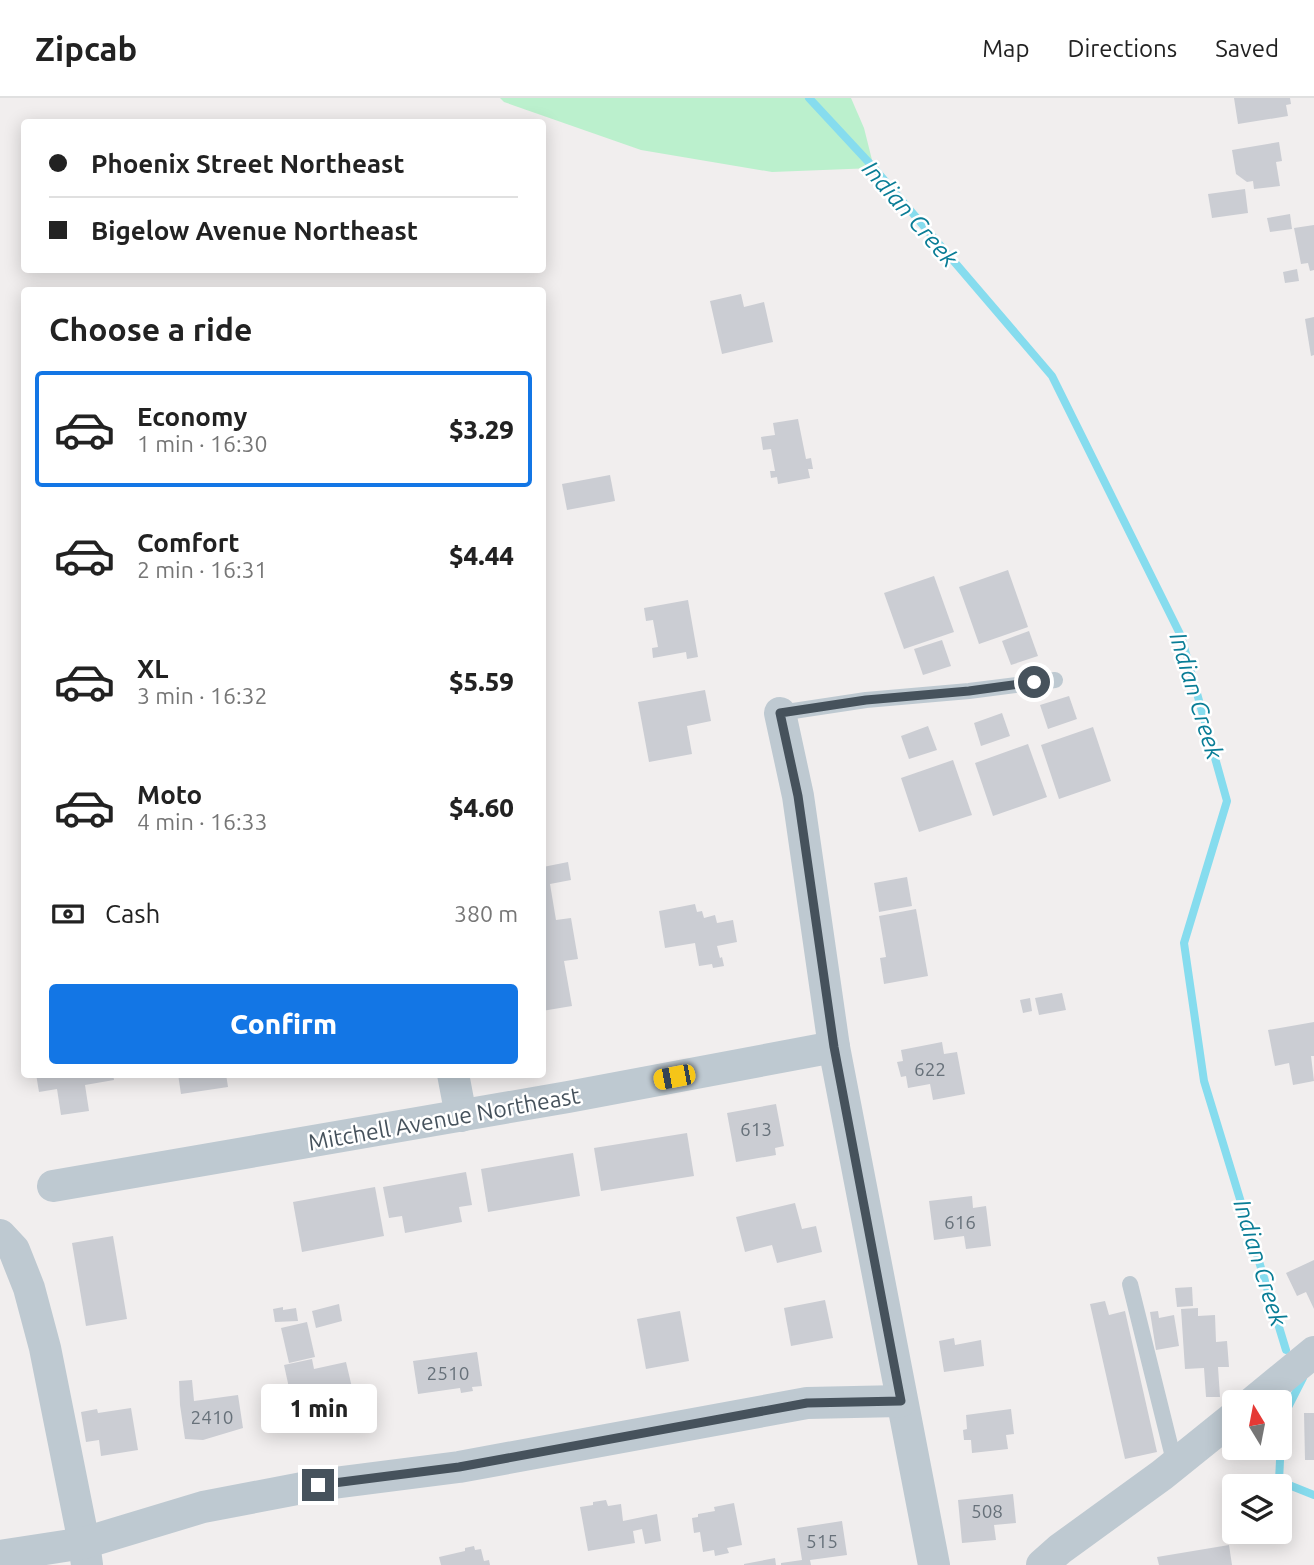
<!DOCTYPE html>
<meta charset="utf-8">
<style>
body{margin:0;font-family:Ubuntu,sans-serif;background:#f2f2f2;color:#222;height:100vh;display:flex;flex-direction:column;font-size:26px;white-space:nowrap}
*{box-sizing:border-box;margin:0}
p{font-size:23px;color:#767676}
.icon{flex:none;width:38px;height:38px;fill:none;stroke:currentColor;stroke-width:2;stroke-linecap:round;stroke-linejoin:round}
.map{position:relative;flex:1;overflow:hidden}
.panel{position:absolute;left:21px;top:189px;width:525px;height:791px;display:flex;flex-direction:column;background:#fff;border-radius:7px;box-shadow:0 4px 18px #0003}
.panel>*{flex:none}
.top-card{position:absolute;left:21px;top:21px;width:525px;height:154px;border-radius:7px;box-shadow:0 4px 18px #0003;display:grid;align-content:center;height:154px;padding:0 28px;background:#fff}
.needle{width:46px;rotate:350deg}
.buttons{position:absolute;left:1222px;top:1292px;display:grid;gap:14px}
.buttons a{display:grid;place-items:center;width:70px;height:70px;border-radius:7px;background:#fff;box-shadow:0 4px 18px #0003;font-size:35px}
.end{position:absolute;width:32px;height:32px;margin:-16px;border:9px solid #46525c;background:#fff;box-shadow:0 0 0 4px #fff}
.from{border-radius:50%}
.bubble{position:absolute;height:49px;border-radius:7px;background:#fff;box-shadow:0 4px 18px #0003;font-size:23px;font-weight:800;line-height:49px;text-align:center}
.car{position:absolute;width:21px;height:42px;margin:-21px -10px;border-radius:9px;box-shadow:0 0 5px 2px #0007;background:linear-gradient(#f5c518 24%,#345 0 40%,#f5c518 0 76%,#345 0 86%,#f5c518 0)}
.top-card b{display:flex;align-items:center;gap:24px;height:66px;font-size:26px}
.top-card b+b{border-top:2px solid #e0e0e0}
.top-card i{width:18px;height:18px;background:#222}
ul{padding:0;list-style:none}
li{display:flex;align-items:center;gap:21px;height:116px;margin:0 14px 10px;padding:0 14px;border:4px solid transparent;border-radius:7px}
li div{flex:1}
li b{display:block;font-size:26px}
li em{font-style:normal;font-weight:800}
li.on{border-color:#1376e5}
li>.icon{width:63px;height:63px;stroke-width:1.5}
h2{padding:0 28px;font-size:32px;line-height:84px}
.pay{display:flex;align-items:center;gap:18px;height:77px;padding:0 28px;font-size:26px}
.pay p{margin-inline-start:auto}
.button{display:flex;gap:14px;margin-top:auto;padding:14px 28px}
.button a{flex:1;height:80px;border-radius:7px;background:#1376e5;color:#fff;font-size:28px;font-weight:800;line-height:80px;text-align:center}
header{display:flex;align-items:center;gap:42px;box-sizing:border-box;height:98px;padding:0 35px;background:#fff;border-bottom:2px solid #e0e0e0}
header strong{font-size:33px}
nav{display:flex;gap:38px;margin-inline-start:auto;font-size:24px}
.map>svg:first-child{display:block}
.green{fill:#bbf0cd}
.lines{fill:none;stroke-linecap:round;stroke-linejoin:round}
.stream{stroke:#86dcee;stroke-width:8}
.building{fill:#cbcdd3}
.service{stroke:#bec9d1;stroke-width:16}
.minor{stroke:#bec9d1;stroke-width:32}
.route{stroke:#46525c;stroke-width:9}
.labels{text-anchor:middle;stroke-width:5;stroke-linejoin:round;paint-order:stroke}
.number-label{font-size:19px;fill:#67717a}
.street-label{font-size:23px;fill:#46525c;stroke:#fff}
.water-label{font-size:24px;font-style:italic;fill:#097d96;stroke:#fff}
</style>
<header>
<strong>Zipcab</strong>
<nav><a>Map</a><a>Directions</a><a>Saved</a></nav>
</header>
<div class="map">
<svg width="1314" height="1467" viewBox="0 0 1314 1467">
<rect width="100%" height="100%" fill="#f1eeee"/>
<polygon class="green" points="500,0 851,0 864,30 874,70 772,74 641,52 504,4"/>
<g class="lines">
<g class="stream">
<polyline points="809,0 874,70 1052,278 1181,538 1227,703 1184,845 1204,983 1286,1252"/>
<polyline points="1303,1280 1282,1321 1279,1383 1314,1397"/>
</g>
</g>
<g class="building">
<polygon points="1234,0 1290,0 1291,6 1286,7 1288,18 1238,26"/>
<polygon points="1279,44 1282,63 1276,64 1280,88 1254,91 1253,83 1247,84 1236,76 1232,52"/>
<polygon points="1245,91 1248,115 1212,120 1208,96"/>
<polygon points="1290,116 1292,131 1270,134 1267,120"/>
<polygon points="1314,127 1314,172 1310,173 1308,165 1301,166 1294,130"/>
<polygon points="1297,171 1299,183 1285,185 1283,174"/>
<polygon points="741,196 744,209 764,204 773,244 722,256 710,203"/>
<polygon points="1314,219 1314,257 1311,258 1305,221"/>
<polygon points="798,321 806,361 811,360 813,371 808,371 810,380 778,386 777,379 771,380 770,373 775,373 771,351 763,352 761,339 775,337 773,325"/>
<polygon points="610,377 615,403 567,412 562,386"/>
<polygon points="1008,472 1028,529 979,546 959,489"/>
<polygon points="934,478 954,534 904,551 884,495"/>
<polygon points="688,502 698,559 687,561 686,554 653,560 652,550 658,549 653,522 646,523 644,510"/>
<polygon points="1029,533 1038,558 1011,567 1002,543"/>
<polygon points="942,542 951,568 923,577 914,551"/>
<polygon points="705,592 711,623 687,628 692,656 649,664 638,604"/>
<polygon points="1069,598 1077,621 1048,631 1040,607"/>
<polygon points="1002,615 1010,638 981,648 974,625"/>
<polygon points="928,628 937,652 909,661 901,638"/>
<polygon points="1093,629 1111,683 1059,701 1041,647"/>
<polygon points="1028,646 1047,699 993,718 975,665"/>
<polygon points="953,662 972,717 919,734 901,680"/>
<polygon points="568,764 571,782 550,786 556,822 571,820 578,861 564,863 572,908 542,913 542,785 546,785 543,769"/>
<polygon points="907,779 912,808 879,814 874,785"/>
<polygon points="695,806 697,814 702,813 704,820 715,817 717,825 733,822 737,844 717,848 720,860 722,859 724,868 713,870 712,866 699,868 695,845 665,850 659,813"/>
<polygon points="916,811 928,878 884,886 880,860 886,859 879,818"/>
<polygon points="1062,895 1066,912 1039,917 1035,900"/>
<polygon points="1030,900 1032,913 1023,915 1020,902"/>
<polygon points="1314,924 1314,958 1311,958 1314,983 1293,987 1289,965 1275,968 1268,932"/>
<polygon points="942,944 944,956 957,954 965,996 933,1002 930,986 908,990 906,978 901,979 897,964 903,963 901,952"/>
<polygon points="36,976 113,976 114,982 85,987 89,1013 61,1017 57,991 39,994"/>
<polygon points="178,976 226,976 228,989 181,996"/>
<polygon points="776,1006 784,1048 775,1050 776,1057 736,1064 727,1015"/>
<polygon points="687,1035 694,1078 601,1093 594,1050"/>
<polygon points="573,1055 580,1098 488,1114 481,1071"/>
<polygon points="466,1074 472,1107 459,1109 462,1124 405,1135 402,1118 389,1120 383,1089"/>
<polygon points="375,1089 384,1138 302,1154 293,1104"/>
<polygon points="972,1098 973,1110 986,1108 991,1148 966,1151 964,1138 934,1142 929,1103"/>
<polygon points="795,1105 802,1131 816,1128 822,1154 777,1165 772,1147 745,1154 736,1119"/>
<polygon points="113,1138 127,1221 86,1228 72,1145"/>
<polygon points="1314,1162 1314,1211 1306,1194 1297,1198 1286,1175"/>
<polygon points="1192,1189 1193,1208 1177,1209 1175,1190"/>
<polygon points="825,1202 833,1240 791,1248 784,1210"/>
<polygon points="1105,1203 1109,1217 1125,1213 1157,1354 1125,1361 1090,1206"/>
<polygon points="339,1206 342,1223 316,1230 312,1213"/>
<polygon points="283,1209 283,1212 296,1210 298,1223 275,1224 273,1211"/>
<polygon points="1198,1210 1198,1218 1215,1217 1216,1244 1227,1243 1229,1269 1218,1269 1220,1299 1206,1299 1204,1270 1185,1271 1181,1211"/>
<polygon points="680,1213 689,1263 646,1271 637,1221"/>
<polygon points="1158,1213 1159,1220 1174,1217 1179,1248 1156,1252 1150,1214"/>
<polygon points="307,1224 315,1259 289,1265 281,1230"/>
<polygon points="954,1240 955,1247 981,1242 984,1268 944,1274 939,1243"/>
<polygon points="477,1254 482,1288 472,1289 473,1293 461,1295 460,1290 418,1296 413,1263"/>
<polygon points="312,1261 314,1271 346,1264 357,1311 355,1311 356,1319 347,1321 348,1325 338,1327 337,1322 327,1324 326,1316 296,1322 284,1267"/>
<polygon points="192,1282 194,1303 238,1297 243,1330 203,1342 185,1341 180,1307 179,1283"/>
<polygon points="131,1310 138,1352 101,1358 99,1342 86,1344 81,1314 97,1311 98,1315"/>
<polygon points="1011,1311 1014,1336 1006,1337 1008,1351 972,1355 971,1342 964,1342 963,1332 967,1331 966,1317"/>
<polygon points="1304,1315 1314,1315 1314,1362 1305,1362"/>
<polygon points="1013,1396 1016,1425 994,1427 996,1442 962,1445 958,1402"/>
<polygon points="606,1402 608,1408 621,1406 623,1423 657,1416 661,1443 645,1446 642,1431 633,1433 635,1445 588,1453 580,1409 593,1407 593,1404"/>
<polygon points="734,1405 742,1447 727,1450 729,1455 715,1458 714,1452 703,1454 700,1434 694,1435 692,1420 698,1419 698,1416 715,1413 714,1409"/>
<polygon points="842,1423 847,1457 810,1462 811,1467 781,1467 781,1465 802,1462 797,1430"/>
<polygon points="1229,1447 1232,1467 1159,1467 1157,1459"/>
<polygon points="474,1448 475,1452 481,1451 484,1463 489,1462 490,1467 441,1467 439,1459 465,1453 465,1450"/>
<polygon points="775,1460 776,1467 744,1467 744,1466"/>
</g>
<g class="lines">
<g class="service">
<polyline points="780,615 866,602 969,593 1055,582"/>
<polyline points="1130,1186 1175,1367"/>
</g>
<g class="minor">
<polyline points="780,615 798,698 834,949 934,1467"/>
<polyline points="453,976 461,1018"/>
<polyline points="53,1088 568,999 834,949"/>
<polyline points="0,1137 14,1152 29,1190 45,1250 84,1445 87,1467"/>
<polyline points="1253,1304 1314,1254"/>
<polyline points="0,1458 84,1445 203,1409 318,1387 459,1369 807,1305 901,1303"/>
<polyline points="1042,1467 1060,1451 1162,1377 1234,1319"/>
</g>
</g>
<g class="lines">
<polyline class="route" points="318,1387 459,1369 807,1305 901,1303 834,949 798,698 780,615 866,602 969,593 1034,584"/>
</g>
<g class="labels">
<g class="number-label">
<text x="930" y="978">622</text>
<text x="756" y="1038">613</text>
<text x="960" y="1131">616</text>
<text x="448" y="1282">2510</text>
<text x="212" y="1326">2410</text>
<text x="987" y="1420">508</text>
<text x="822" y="1450">515</text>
</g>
<g class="street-label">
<text transform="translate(444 1021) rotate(-10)" y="8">Mitchell Avenue Northeast</text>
</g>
<g class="water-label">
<text transform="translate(910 116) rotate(49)" y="8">Indian Creek</text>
<text transform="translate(1196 598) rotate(73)" y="8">Indian Creek</text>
<text transform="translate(1260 1165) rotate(73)" y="8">Indian Creek</text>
</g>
</g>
</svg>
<div class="buttons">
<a><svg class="needle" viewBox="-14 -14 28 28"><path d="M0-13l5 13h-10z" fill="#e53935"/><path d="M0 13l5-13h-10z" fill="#767676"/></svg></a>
<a><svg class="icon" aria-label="layers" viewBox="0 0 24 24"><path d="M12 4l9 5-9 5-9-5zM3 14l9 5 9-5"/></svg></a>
</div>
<i class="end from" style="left:1034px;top:584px"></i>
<i class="end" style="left:318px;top:1387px"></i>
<div class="bubble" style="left:261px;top:1286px;width:116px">1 min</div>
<i class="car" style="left:674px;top:979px;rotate:259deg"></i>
<div class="top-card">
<b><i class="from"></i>Phoenix Street Northeast</b>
<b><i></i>Bigelow Avenue Northeast</b>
</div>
<section class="panel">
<h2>Choose a ride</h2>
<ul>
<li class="on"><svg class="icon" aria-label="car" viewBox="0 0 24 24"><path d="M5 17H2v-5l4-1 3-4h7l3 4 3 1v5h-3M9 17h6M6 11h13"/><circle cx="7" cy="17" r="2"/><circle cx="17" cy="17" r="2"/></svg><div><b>Economy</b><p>1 min · 16:30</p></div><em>$3.29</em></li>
<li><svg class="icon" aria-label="car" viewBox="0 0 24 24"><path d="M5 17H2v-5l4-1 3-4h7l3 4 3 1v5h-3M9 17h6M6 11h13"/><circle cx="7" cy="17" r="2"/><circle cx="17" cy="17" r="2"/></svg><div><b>Comfort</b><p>2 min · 16:31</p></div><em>$4.44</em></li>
<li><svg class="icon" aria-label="car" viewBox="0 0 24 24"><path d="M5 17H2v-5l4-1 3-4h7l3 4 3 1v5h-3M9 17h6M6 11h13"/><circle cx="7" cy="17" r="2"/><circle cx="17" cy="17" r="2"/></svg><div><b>XL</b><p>3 min · 16:32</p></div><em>$5.59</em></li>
<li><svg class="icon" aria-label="car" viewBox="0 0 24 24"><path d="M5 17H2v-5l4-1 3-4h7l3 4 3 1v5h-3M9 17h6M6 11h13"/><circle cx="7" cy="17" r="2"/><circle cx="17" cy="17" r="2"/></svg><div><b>Moto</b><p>4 min · 16:33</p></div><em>$4.60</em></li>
</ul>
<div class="pay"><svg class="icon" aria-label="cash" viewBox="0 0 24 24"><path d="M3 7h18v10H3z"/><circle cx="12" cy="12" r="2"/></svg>Cash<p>380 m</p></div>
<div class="button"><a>Confirm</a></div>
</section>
</div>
